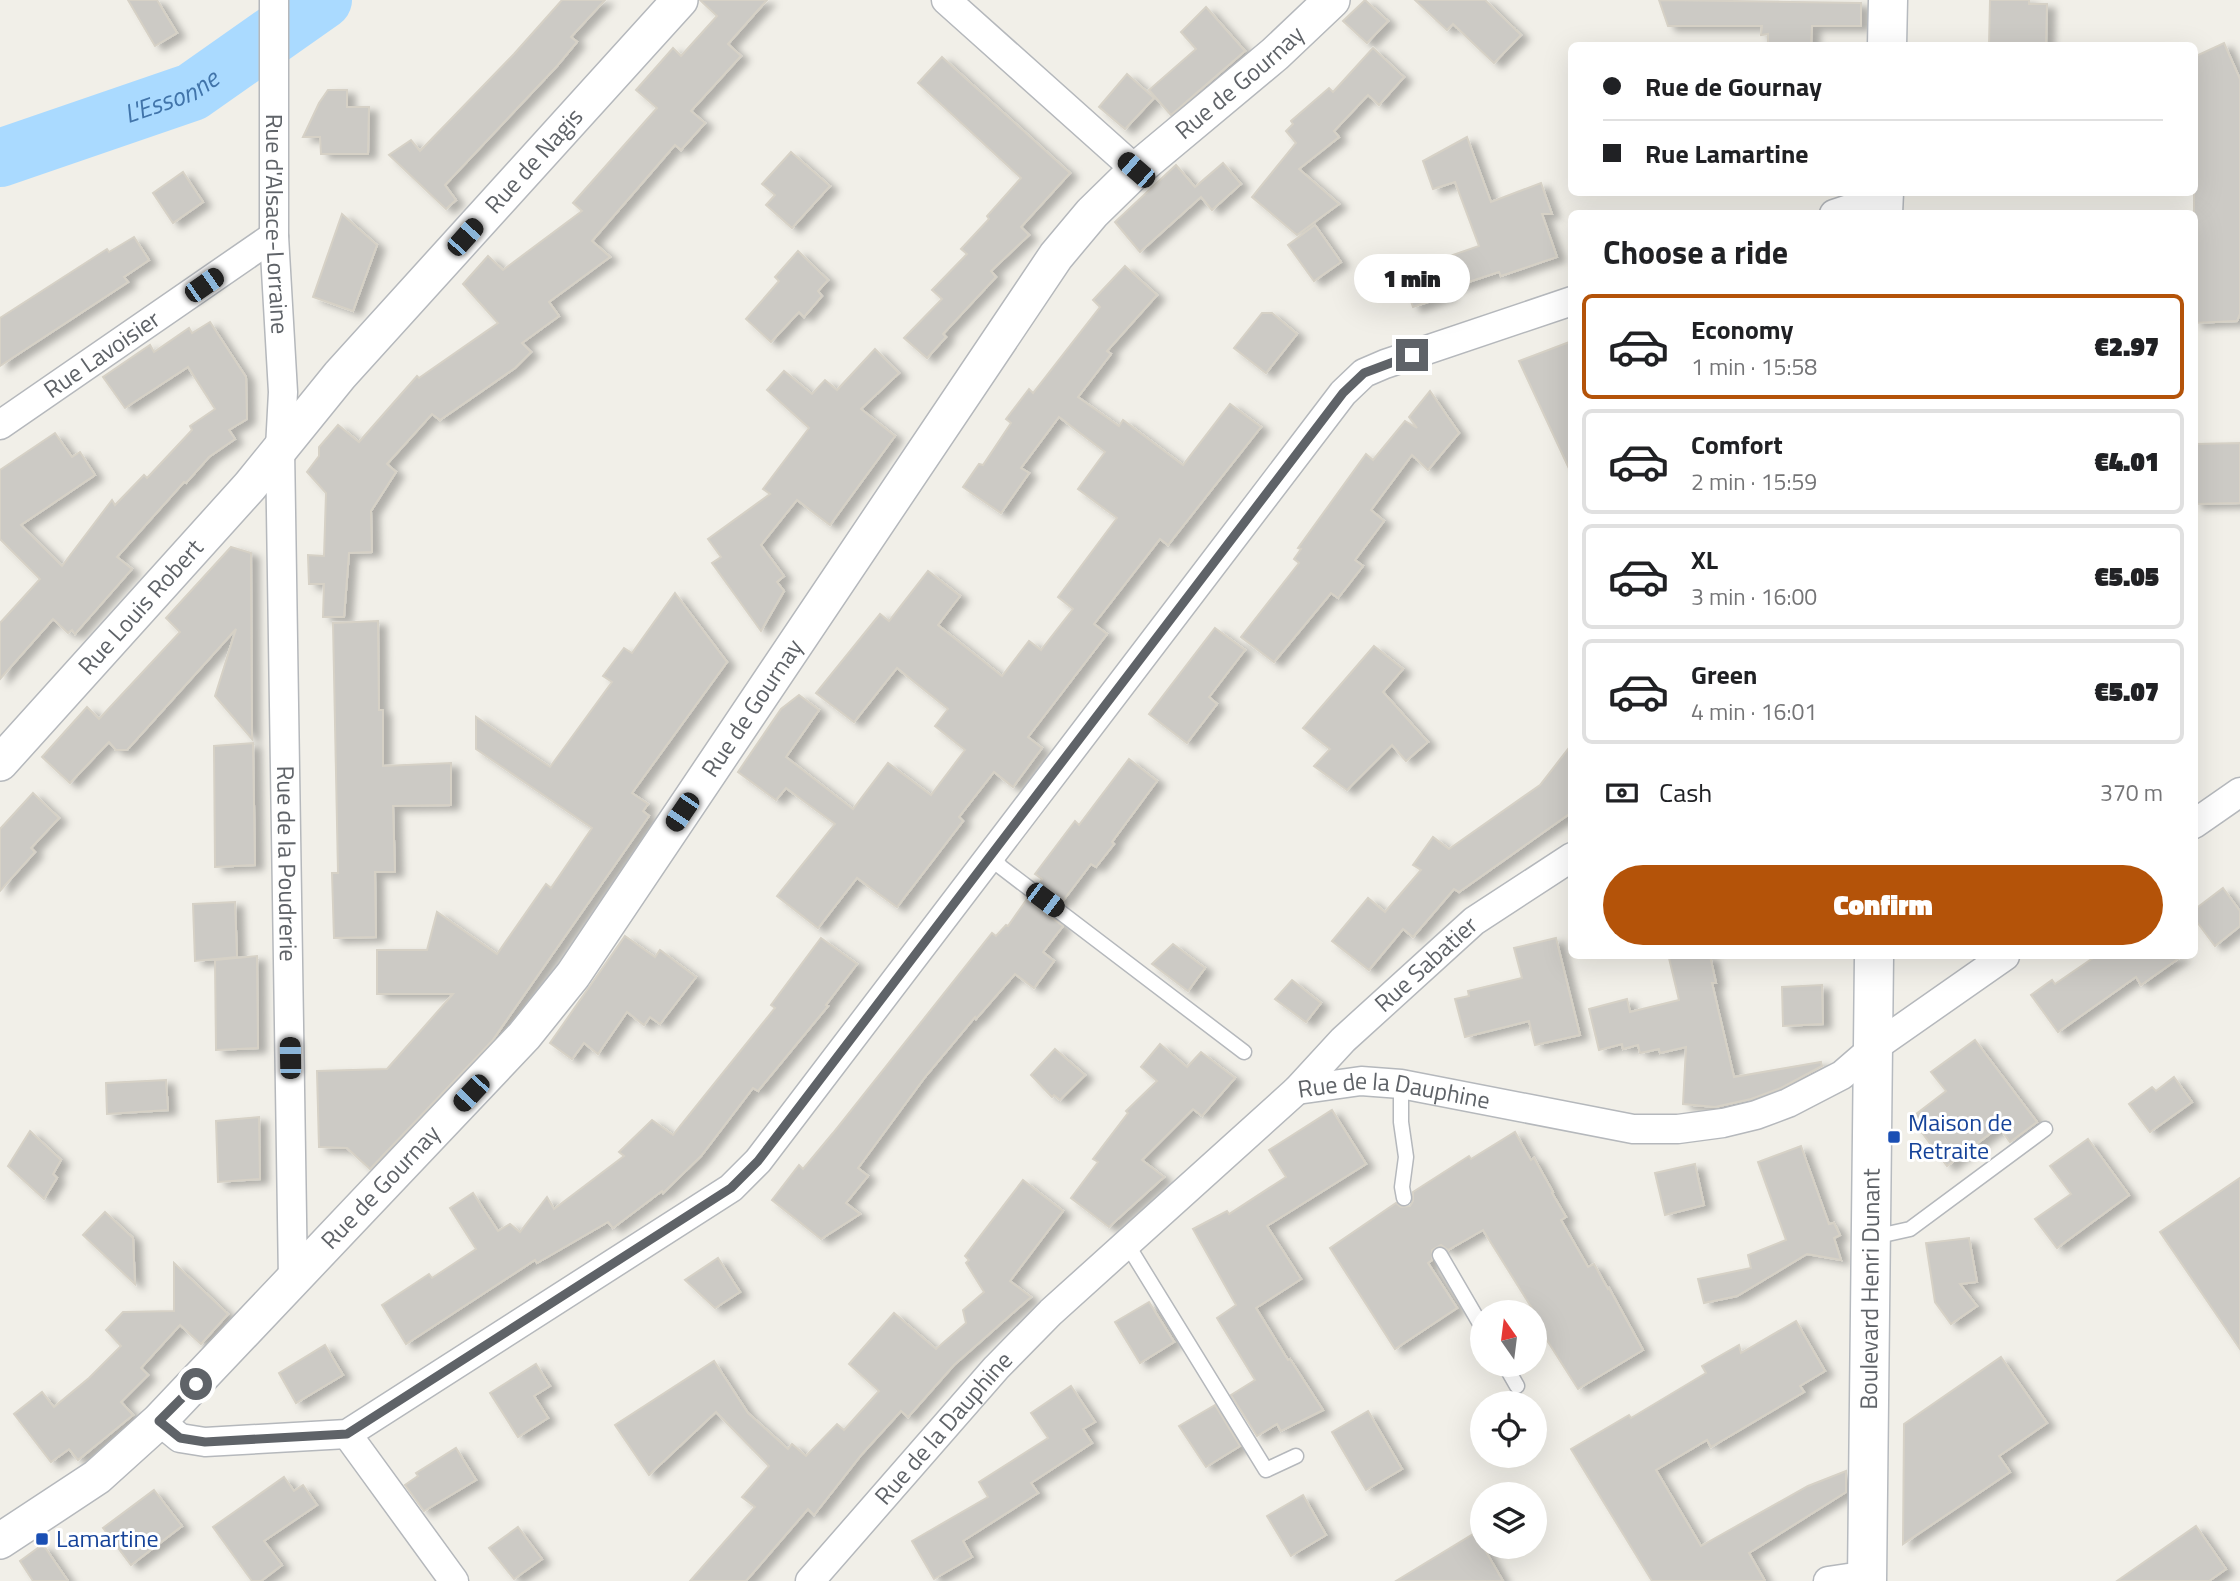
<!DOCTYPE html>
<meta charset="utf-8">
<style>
body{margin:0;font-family:"Titillium Web",sans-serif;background:#f2f2f2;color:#202124;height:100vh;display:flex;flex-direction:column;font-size:26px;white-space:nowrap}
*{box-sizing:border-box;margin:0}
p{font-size:23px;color:#757577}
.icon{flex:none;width:38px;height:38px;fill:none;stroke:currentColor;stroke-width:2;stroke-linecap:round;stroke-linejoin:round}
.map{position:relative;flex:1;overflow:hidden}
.drawer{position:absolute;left:1568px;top:210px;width:630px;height:749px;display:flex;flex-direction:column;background:#fff;border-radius:10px;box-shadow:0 7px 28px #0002}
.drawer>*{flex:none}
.top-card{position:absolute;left:1568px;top:42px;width:630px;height:154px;border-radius:10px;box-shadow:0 7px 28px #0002;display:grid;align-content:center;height:154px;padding:0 35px;background:#fff}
.needle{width:46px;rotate:346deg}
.controls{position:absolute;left:1470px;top:1300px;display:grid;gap:14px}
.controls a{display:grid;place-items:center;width:77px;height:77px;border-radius:50%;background:#fff;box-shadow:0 7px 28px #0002;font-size:35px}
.end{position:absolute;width:32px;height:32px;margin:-16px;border:9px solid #5f6368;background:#fff;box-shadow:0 0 0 4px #fff}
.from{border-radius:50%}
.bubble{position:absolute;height:49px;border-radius:24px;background:#fff;box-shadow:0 7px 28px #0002;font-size:23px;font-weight:800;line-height:49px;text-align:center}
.car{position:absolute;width:21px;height:42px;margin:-21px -10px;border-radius:9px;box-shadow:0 0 5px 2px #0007;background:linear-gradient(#222 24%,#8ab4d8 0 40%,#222 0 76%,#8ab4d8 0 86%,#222 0)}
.top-card b{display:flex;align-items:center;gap:24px;height:66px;font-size:26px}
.top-card b+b{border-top:2px solid #e0e0e0}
.top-card i{width:18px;height:18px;background:#202124}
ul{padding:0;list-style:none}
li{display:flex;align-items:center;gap:21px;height:105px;margin:0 14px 10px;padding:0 21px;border:4px solid #e0e0e0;border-radius:10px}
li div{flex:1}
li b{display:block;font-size:26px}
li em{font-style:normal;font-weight:800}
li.active{border-color:#b45309}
li>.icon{width:63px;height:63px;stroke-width:1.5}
h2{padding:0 35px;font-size:32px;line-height:84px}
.pay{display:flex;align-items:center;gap:18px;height:77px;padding:0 35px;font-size:26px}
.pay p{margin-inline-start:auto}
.action{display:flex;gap:14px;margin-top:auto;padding:14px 35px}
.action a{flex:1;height:80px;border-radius:42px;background:#b45309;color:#fff;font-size:28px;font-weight:800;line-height:80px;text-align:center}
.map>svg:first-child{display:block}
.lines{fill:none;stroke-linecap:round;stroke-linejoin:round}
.river{stroke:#aadaff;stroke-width:58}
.building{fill:#cccac5;stroke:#d6d1c6;stroke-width:2;filter:url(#shadow)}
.service-casing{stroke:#b5b8bc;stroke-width:17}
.minor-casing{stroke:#b5b8bc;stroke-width:31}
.tertiary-casing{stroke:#b5b8bc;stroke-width:38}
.secondary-casing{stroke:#b6babf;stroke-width:41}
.service{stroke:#fff;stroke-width:14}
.minor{stroke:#fff;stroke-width:28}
.tertiary{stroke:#fff;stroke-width:35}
.secondary{stroke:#fff;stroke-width:38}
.route{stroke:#5f6368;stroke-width:9}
.transit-dot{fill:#1a4fb4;stroke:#fff;stroke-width:2.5}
.labels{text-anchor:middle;stroke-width:6;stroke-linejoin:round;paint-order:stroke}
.street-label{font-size:24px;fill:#5f6368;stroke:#fff}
.transit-label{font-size:24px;fill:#164399;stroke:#fff;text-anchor:start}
.water-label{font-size:26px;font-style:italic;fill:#4174aa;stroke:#fff}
</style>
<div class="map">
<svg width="2240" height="1581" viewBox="0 0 2240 1581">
<defs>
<filter id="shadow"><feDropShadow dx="8" dy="4.5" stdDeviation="3.5" flood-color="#0004"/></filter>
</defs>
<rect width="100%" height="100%" fill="#f1efe8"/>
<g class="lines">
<path class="river" id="s1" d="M 0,158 L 192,92 L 323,0"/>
</g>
<g class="building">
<polygon points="128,0 157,0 177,33 155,46"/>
<polygon points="562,0 605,0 571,37 577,42 557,66 445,185 456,200 446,209 389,155 411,140 420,151 514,54"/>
<polygon points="700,0 767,0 728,44 741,56 691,111 705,123 681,150 675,145 592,241 610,257 549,302 559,316 522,343 531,352 515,368 440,420 432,414 387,464 396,472 371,511 372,552 349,553 344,617 323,617 324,584 309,584 308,555 324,556 326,493 307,472 319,456 319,447 338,425 359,442 417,376 419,378 498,323 463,284 488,256 503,270 582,211 573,203 657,108 636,90 673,48 681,56 717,16"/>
<polygon points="1365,0 1388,21 1367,43 1343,21"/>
<polygon points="1415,0 1485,0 1521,35 1494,63 1453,24 1447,30"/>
<polygon points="1659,0 1861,3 1861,26 1812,26 1811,46 1768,46 1768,34 1761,35 1762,26 1668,26"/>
<polygon points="1990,0 2029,0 2029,4 2047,4 2046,46 1989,46"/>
<polygon points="1206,7 1245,51 1171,115 1149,90 1196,49 1181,32"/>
<polygon points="2224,43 2240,79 2240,314 2237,321 2194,323 2194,57"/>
<polygon points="1373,48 1404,77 1379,105 1368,95 1334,131 1339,137 1299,169 1339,204 1297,235 1252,197 1296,143 1286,131 1293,124 1291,121 1329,88 1333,92"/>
<polygon points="942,57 1070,173 1021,227 1029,235 991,271 996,277 943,334 946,337 927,358 904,338 942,299 932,290 967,254 961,249 989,219 987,216 1021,178 918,83"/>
<polygon points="1127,74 1154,98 1125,129 1099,107"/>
<polygon points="328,90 347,90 347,107 369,107 368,154 321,154 320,137 303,137 319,103"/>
<polygon points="1467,137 1491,202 1541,183 1552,214 1542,214 1557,257 1501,276 1499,272 1447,289 1449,295 1413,307 1401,273 1479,246 1455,182 1433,189 1423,161"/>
<polygon points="791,152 830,186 792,228 766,205 775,195 762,184"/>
<polygon points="1223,163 1241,184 1212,210 1201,197 1140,252 1115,222 1176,165 1195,187"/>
<polygon points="183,172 203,202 173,223 153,193"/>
<polygon points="342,214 377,245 353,311 313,297"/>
<polygon points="1315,225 1341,262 1314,281 1288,245"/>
<polygon points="134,237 149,260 124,277 128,282 0,366 0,318 107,249 109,252"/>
<polygon points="798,251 828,280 818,291 822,296 804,317 799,312 771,342 746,319 779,281 775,277"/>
<polygon points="1125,266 1157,295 1107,351 1111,354 1078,397 1119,426 1123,420 1183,465 1230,404 1261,427 1168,545 1160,539 1094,624 1107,634 1028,737 1042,748 1013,787 994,772 959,817 963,821 897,907 857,878 818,928 777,896 835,824 786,788 776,800 738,772 781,709 799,695 819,710 786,757 849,806 853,809 888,763 931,795 965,750 935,726 948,709 897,668 854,722 816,693 880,614 889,621 928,571 960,596 938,625 1002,676 1029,641 1041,650 1073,609 1058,597 1117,518 1078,489 1105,452 1059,417 1021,468 1029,473 1001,513 963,487 979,464 983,465 1011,423 1006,419 1029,389 1033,393 1100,307 1093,300"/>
<polygon points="1262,313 1272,313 1297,334 1266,373 1234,348"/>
<polygon points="210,322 246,377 247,419 229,430 235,439 209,457 186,483 184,482 117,557 132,569 75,634 72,630 68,633 53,619 0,679 0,623 40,579 0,539 0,470 55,433 72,457 80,452 95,475 21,525 62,566 112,500 115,505 144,475 147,478 192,430 190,426 215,409 188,367 125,408 103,377 150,345 154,352 189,328 192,333"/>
<polygon points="1572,341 1572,475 1519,361"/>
<polygon points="875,349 899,373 861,409 895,436 830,525 797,500 761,545 784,576 777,582 784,591 761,631 712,563 721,557 708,539 770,494 763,489 809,428 767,390 784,371 812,394 825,380 837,390"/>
<polygon points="1430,391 1459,433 1428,470 1412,455 1371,510 1384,521 1355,560 1363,566 1338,598 1331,593 1274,662 1241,637 1299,563 1294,559 1301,549 1298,548 1366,454 1373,460 1405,421 1417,428 1409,417"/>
<polygon points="2240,443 2240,503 2194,504 2194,444"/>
<polygon points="231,547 251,553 252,739 215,696 236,629 127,750 116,750 109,742 70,783 42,757 87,707 99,719 180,632 166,618"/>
<polygon points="675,593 727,662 632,793 648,804 643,811 649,816 492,1041 370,1169 347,1148 319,1147 317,1071 387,1069 453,994 377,994 377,950 427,950 437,912 497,954 546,884 551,888 592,828 476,749 476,717 550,767 612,682 603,676 624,648 632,653"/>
<polygon points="378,621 379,710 383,710 383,766 451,763 451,805 393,806 395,872 375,872 376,937 334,938 332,873 338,873 333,623"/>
<polygon points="1215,628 1245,650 1209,697 1217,704 1187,743 1149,714"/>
<polygon points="1374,646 1403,669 1383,692 1428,742 1406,761 1392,745 1347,790 1314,766 1330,749 1303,728"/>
<polygon points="253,743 255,865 215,867 214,746"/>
<polygon points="1572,744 1572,812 1459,892 1454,889 1413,937 1403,929 1369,970 1332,941 1368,898 1385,912 1421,870 1413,865 1433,837 1449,849 1540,785"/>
<polygon points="1129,759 1157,781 1112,842 1114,844 1096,867 1091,864 1062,902 1039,884 1042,879 1035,874 1075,821 1079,825"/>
<polygon points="33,793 59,818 31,848 35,852 0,891 0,829"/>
<polygon points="2223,888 2240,911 2240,926 2215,946 2194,918 2194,910"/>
<polygon points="1027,899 1063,926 1043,952 1054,961 1034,988 1015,974 976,1019 975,1017 925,1077 858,1168 868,1176 846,1203 860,1214 821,1239 772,1200 799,1165 803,1169 833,1133 992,933 996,936 1006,925 1008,926"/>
<polygon points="235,902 237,957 195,961 193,904"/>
<polygon points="625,936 655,957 660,950 696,977 660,1024 650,1017 644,1025 627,1012 598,1054 584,1043 572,1059 550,1043"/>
<polygon points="821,938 857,964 826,1005 828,1006 758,1091 753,1088 701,1156 663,1193 662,1191 613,1228 608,1222 537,1263 535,1260 406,1344 382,1305 429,1274 432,1278 476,1249 450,1208 473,1193 498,1231 510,1224 520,1232 547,1197 554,1209 624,1156 619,1152 652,1120 673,1135 775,1008 771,1005"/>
<polygon points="1556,938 1580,1035 1535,1045 1529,1021 1465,1037 1455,999 1469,996 1468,991 1522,978 1514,948"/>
<polygon points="1173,944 1205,968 1188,991 1152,964"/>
<polygon points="257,956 258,1048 216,1050 215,960"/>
<polygon points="1684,956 1710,956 1716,983 1712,983 1734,1077 1821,1062 1822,1066 1781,1088 1751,1099 1715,1107 1683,1104 1686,1047 1660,1053 1659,1049 1640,1053 1638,1045 1623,1049 1622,1044 1599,1050 1589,1009 1627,999 1630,1012 1679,1000 1669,958"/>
<polygon points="2096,956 2182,956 2141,985 2136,977 2058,1032 2031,995 2052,980 2055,984"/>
<polygon points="1292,980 1321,1003 1306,1022 1275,999"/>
<polygon points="1822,985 1823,1024 1783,1026 1782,987"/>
<polygon points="1975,1040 2037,1122 2010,1142 1999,1127 1947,1166 1911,1118 1946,1091 1931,1072"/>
<polygon points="1160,1044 1187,1067 1201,1052 1235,1078 1202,1116 1193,1109 1142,1160 1164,1177 1109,1227 1071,1198 1098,1162 1093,1159 1128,1113 1126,1111 1157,1081 1141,1067"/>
<polygon points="1055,1049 1085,1075 1060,1100 1054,1095 1052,1097 1031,1075"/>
<polygon points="2174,1077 2192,1102 2150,1132 2129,1104 2152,1087 2156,1091"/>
<polygon points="166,1080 168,1110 107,1114 106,1083"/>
<polygon points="1332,1110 1366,1164 1267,1226 1301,1279 1256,1308 1288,1360 1290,1359 1323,1410 1281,1431 1277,1424 1257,1436 1231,1395 1255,1380 1217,1318 1236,1305 1193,1229 1227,1211 1229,1214 1286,1177 1269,1150"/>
<polygon points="259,1117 260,1179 218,1182 216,1121"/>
<polygon points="30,1131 61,1160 53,1174 57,1178 44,1199 8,1166"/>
<polygon points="1515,1132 1531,1160 1534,1158 1553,1192 1552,1193 1566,1217 1561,1220 1588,1267 1594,1264 1608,1289 1609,1288 1643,1350 1578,1389 1541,1331 1545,1329 1483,1230 1448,1250 1441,1245 1432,1250 1432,1260 1428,1263 1457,1308 1395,1349 1330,1248 1396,1203 1401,1207 1410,1206 1413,1201 1413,1192 1469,1156 1471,1159"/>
<polygon points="2088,1139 2129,1195 2057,1248 2035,1219 2071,1194 2050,1166"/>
<polygon points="1801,1146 1829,1224 1834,1223 1840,1235 1834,1238 1841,1260 1807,1254 1737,1296 1704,1303 1698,1279 1751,1268 1748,1255 1786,1240 1758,1162"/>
<polygon points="1695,1164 1704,1205 1665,1215 1655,1173"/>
<polygon points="2240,1178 2240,1349 2160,1232"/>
<polygon points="1023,1180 1063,1211 1010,1281 1031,1297 954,1365 908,1417 901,1411 862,1454 814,1515 808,1509 746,1581 690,1581 755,1507 742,1497 769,1466 716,1412 649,1475 615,1425 714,1361 748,1413 788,1449 792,1444 806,1456 837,1424 844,1430 879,1391 849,1364 894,1313 936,1349 966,1323 963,1310 984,1292 966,1263 969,1260 965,1256"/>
<polygon points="105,1212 133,1238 135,1284 83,1235"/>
<polygon points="1969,1238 1977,1282 1960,1284 1977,1306 1951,1324 1935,1302 1926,1243"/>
<polygon points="718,1258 740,1292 715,1308 685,1280"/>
<polygon points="174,1263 228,1314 201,1344 180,1325 141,1368 148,1375 121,1402 133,1415 78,1460 69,1449 51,1462 14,1414 42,1392 54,1407 89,1378 121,1346 106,1330 123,1312 174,1311"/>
<polygon points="1149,1302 1174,1342 1140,1363 1115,1322"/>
<polygon points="1796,1321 1825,1371 1800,1386 1804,1392 1711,1447 1707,1440 1656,1470 1701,1546 1808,1486 1846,1471 1846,1492 1749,1553 1765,1581 1652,1581 1571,1449 1629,1415 1631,1418 1706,1373 1702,1366 1739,1345 1741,1353"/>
<polygon points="325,1345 343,1375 296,1403 279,1373"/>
<polygon points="2001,1357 2047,1423 1999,1456 2010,1472 1903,1544 1904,1424"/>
<polygon points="536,1364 550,1386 534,1396 548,1418 518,1437 490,1393"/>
<polygon points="1071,1386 1095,1422 1083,1429 1092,1443 1031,1483 1038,1493 963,1541 972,1557 934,1579 912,1541 988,1497 979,1482 1048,1438 1031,1413"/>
<polygon points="1215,1405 1240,1446 1206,1467 1179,1426"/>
<polygon points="1368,1411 1402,1469 1366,1490 1332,1432"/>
<polygon points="456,1448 476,1480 424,1511 405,1485 418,1476 416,1473"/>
<polygon points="284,1477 294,1491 303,1485 317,1505 264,1541 282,1565 261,1581 252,1581 213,1527"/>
<polygon points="154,1490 182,1526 131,1565 103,1528"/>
<polygon points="1303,1495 1326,1535 1291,1556 1267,1516"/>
<polygon points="2196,1526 2226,1569 2209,1581 2117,1581"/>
<polygon points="518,1527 542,1559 514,1579 489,1548"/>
<polygon points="1475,1533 1503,1581 1396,1581"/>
<polygon points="42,1545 46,1549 68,1581 33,1581 20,1561"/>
</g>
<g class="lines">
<g class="service-casing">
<g id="service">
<polyline points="991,855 1001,867 1244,1052"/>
<polyline points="1401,1084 1401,1122 1406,1157 1402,1187 1404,1198"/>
<polyline points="1874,1237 1910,1229 2045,1129"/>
<polyline points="1127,1244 1266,1470 1296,1456"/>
<polyline points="1440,1255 1482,1327"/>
<polyline points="1505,1365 1517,1386"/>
</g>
</g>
<g class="minor-casing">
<g id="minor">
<path id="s2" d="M 274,0 L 274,236 L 283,392 L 280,448 L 293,1281"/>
<polyline points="946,0 1136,170"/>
<polyline points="1834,214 1855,207 1884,207"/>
<path id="s3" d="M 0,425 L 274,236"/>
<polyline points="2194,824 2240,792"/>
<path id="s4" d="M 1297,1090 L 1361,1081 L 1401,1084 L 1633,1129 L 1678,1129 L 1723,1123 L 1756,1115 L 1788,1103 L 1842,1075 L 1872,1049 L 2005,956"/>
<polyline points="159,1421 180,1438 205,1442 347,1434 731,1188 758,1161 1343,393 1364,373 1385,364 1572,301"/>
<polyline points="347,1434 454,1581"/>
<path id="s5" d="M 810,1581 L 996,1368 L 1051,1312 L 1297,1090 L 1343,1040 L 1474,921 L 1572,857"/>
<polyline points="1828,1581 1848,1578 1867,1578"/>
</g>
</g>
<g class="tertiary-casing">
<g id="tertiary">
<path id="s6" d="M 0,763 L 250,486 L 340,375 L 680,0"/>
<path id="s7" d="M 0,1541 L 97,1477 L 159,1421 L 524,1036 L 573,975 L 1056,256 L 1092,213 L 1136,170 L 1275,54 L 1332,0"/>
</g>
</g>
<g class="secondary-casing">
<g id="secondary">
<polyline points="1887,46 1888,0"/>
<polyline points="1883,214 1884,192"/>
<path id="s8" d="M 1867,1581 L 1874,956"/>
</g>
</g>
<use href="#service" class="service"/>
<use href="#minor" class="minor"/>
<use href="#tertiary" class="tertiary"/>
<use href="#secondary" class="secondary"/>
</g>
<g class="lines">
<polyline class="route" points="196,1384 159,1421 180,1438 205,1442 347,1434 731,1188 758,1161 1343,393 1364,373 1412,355"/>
</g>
<g class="transit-dot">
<rect x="1887" y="1130" width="14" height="14" rx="3.5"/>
<rect x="35" y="1532" width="14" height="14" rx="3.5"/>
</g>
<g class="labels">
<g class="street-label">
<text dy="8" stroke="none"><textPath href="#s7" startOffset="1928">Rue de Gournay</textPath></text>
<text dy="8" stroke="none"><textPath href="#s6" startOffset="805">Rue de Nagis</textPath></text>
<text dy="8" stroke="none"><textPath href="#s2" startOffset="224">Rue d'Alsace-Lorraine</textPath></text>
<text dy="8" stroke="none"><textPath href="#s3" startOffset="124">Rue Lavoisier</textPath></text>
<text dy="8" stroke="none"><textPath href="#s6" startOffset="210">Rue Louis Robert</textPath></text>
<text dy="8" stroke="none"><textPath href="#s7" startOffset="1130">Rue de Gournay</textPath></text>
<text dy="8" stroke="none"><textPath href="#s2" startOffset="864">Rue de la Poudrerie</textPath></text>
<text dy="8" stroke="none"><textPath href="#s5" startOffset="873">Rue Sabatier</textPath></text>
<text dy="8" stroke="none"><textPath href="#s4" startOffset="98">Rue de la Dauphine</textPath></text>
<text dy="8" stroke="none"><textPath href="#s7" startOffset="522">Rue de Gournay</textPath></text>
<text dy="8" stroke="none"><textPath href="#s8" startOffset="292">Boulevard Henri Dunant</textPath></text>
<text dy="8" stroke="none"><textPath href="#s5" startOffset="203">Rue de la Dauphine</textPath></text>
</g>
<g class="transit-label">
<text x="1908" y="1131">Maison de<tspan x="1908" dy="28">Retraite</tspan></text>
<text x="56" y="1547">Lamartine</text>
</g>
<g class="water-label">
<text dy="9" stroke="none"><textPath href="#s1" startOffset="182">L'Essonne</textPath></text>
</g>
</g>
</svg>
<div class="controls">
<a><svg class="needle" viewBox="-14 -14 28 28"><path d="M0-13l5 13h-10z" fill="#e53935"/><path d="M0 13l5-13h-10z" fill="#757577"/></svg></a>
<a><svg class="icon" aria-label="locate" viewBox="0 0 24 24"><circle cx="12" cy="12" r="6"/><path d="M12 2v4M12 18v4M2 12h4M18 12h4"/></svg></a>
<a><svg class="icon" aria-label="layers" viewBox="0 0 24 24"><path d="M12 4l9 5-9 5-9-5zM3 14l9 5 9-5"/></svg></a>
</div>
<i class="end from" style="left:196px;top:1384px"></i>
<i class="end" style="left:1412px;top:355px"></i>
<div class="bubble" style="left:1354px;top:254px;width:116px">1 min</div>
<i class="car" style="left:1136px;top:170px;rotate:311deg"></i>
<i class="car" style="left:465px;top:237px;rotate:42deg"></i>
<i class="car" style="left:204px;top:285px;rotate:55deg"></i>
<i class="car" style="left:682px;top:812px;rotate:214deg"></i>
<i class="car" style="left:1045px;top:900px;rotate:127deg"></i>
<i class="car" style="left:290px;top:1058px;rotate:359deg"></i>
<i class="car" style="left:471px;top:1093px;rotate:223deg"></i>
<div class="top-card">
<b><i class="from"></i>Rue de Gournay</b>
<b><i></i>Rue Lamartine</b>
</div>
<section class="drawer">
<h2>Choose a ride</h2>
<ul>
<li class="active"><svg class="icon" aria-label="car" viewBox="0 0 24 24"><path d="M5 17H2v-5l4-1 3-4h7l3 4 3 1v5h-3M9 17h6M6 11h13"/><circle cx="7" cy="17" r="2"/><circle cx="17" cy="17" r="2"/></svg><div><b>Economy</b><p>1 min · 15:58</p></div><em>€2.97</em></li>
<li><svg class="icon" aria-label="car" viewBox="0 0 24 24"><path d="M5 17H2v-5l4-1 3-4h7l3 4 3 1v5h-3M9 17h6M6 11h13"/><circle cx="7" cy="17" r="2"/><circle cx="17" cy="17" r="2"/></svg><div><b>Comfort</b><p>2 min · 15:59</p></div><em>€4.01</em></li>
<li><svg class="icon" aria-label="car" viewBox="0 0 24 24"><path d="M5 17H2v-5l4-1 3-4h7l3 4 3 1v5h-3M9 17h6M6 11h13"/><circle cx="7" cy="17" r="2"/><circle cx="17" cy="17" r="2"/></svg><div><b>XL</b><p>3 min · 16:00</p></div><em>€5.05</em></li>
<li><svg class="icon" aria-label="car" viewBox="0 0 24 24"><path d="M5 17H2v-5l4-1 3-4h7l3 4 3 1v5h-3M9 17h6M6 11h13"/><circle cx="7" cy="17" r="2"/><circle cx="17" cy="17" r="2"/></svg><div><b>Green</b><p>4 min · 16:01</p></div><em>€5.07</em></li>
</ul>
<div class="pay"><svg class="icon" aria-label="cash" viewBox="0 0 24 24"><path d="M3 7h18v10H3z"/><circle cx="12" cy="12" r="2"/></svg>Cash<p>370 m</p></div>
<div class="action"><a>Confirm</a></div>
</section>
</div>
